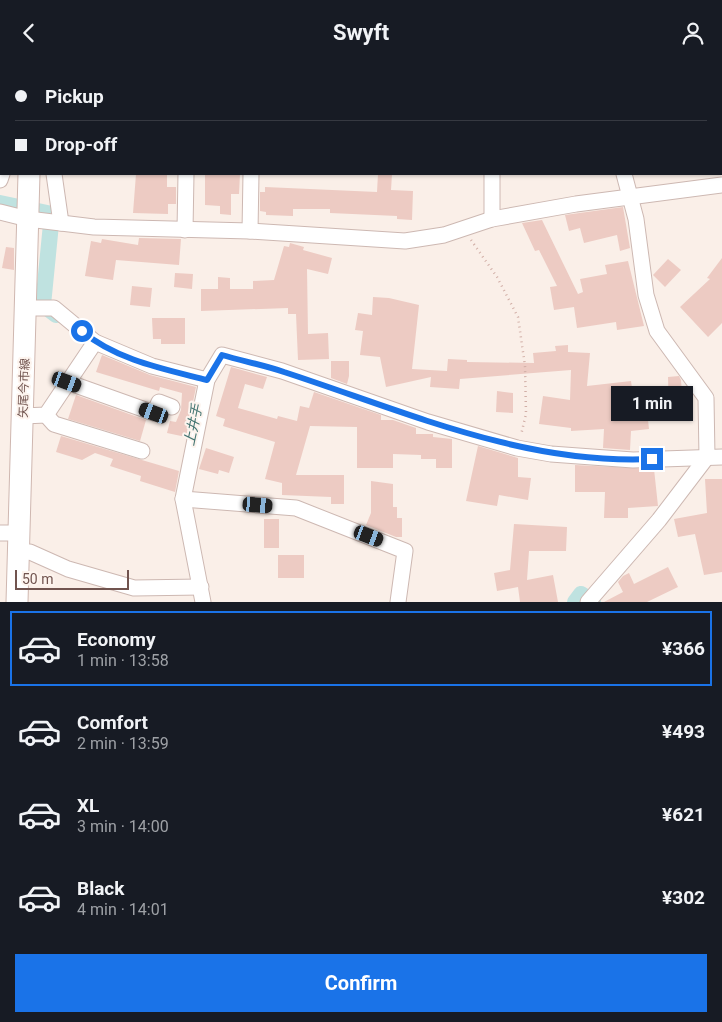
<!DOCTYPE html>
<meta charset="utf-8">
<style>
body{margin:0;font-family:Roboto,"Noto Sans JP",sans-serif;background:#20242c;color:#f1f3f6;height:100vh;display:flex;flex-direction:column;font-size:19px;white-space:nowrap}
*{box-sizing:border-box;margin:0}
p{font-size:16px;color:#9ea1a6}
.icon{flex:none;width:28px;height:28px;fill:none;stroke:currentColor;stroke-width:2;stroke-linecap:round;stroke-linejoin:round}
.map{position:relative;height:537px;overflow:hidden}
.details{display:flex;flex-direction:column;background:#171b24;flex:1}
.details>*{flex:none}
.guide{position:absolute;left:0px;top:0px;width:722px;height:110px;box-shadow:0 1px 4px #0004;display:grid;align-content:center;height:110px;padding:0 15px;background:#171b24}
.scale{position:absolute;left:15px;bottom:12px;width:114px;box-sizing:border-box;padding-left:5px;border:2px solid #71544f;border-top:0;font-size:14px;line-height:18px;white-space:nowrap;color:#71544f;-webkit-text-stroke:4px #fdf4ee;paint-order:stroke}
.end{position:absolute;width:22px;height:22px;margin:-11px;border:6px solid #1a73e8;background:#fff;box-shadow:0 0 0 2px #fff}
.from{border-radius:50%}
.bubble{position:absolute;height:35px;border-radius:0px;background:#171b24;box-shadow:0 1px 4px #0004;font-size:16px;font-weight:700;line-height:35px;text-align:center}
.car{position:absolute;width:15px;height:30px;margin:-15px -8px;border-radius:6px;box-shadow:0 0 4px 1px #0007;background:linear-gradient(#222 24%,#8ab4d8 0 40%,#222 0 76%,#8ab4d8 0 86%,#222 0)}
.guide b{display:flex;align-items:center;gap:18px;height:48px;font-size:19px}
.guide b+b{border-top:1px solid #363941}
.guide i{width:12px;height:12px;background:#f1f3f6}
ul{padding:9px 0 0;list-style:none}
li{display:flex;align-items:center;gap:15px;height:75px;margin:0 10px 8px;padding:0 5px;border:2px solid transparent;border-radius:0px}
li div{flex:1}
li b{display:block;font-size:19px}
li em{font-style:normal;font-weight:700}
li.active{border-color:#1a73e8}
li>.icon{width:45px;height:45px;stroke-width:1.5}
.cta{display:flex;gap:10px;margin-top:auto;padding:10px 15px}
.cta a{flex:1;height:58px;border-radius:0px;background:#1a73e8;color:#fff;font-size:20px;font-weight:700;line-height:58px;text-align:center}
header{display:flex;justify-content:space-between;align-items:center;height:65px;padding:0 15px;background:#171b24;font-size:22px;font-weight:700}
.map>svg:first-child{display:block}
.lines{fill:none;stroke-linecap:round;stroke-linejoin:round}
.canal{stroke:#bfe2e0;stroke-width:16}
.building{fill:#edcbc3}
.minor-casing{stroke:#cdb8b2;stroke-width:17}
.secondary-casing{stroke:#cfb7b0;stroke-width:23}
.path{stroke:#d1aea6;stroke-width:2.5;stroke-dasharray:1 4;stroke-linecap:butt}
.minor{stroke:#fff;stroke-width:15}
.secondary{stroke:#fff;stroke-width:21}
.route{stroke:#1a73e8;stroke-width:6}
.labels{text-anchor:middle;stroke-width:4;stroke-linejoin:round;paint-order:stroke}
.street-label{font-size:12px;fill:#71544f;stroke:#fdf4ee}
.water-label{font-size:14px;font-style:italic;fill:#447572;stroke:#fdf4ee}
</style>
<header><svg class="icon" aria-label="back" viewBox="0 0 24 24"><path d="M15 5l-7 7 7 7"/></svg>Swyft<svg class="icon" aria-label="person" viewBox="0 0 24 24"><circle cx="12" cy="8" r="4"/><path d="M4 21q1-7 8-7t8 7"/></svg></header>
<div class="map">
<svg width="722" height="537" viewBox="0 0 722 537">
<rect width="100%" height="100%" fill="#faefe8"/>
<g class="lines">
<g class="canal">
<polyline points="0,138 52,149 43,240 56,250"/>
<polyline points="575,537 581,529 593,537"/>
</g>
</g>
<g class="building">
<polygon points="136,109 167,109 167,122 176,122 176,139 168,139 168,149 133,148"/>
<polygon points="205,109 240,109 239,129 231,129 231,150 220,149 220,141 205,140"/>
<polygon points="378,109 392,109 391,125 413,126 412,155 397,154 397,151 330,148 330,144 293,144 293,151 266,150 266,147 260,146 260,127 265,127 265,122 377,127"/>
<polygon points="623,142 630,183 620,186 617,170 584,178 580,163 569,166 565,150"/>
<polygon points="542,155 578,229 583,227 580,214 607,209 605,200 628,196 644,261 617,265 616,257 577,263 574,242 554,245 550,222 557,221 539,185 535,186 522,158"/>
<polygon points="139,173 181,174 179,200 116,195 113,215 85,211 91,176 101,178 102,174 138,180"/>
<polygon points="290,178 304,182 303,185 332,193 328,209 307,204 308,269 328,268 329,294 298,295 296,249 288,249 288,243 201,246 201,224 218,224 218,212 230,213 230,224 253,224 253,216 274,215 284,181 289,182"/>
<polygon points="6,182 14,183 14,205 2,203"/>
<polygon points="722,193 722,258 708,272 680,242 710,214 707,213"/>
<polygon points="668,194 681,205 665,222 653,210"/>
<polygon points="175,208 193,209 192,224 174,222"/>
<polygon points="132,221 152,223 150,242 130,240"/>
<polygon points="373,232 389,233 419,240 412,304 447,306 448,294 467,295 467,297 534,298 533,288 556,286 555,281 568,280 568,287 590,288 587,321 631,316 634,338 646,337 649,364 631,366 630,385 603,383 604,364 571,366 571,363 539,359 543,331 570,335 571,305 460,314 459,324 430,322 431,312 386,322 380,292 360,290 363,266 355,265 358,248 372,250"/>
<polygon points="152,253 185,253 185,279 161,279 161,274 153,274"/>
<polygon points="102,290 150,310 196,322 186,372 167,368 170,356 176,357 181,345 182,328 160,322 159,326 96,307"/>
<polygon points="331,296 349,296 349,311 347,319 331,313"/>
<polygon points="231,302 267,312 263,324 245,319 238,343 277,354 278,351 297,356 300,341 309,343 314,327 381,350 381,355 393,355 416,363 416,369 433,369 433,372 452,374 452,403 436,403 436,394 421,394 421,390 393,389 393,403 357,403 357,362 310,361 296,410 344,410 344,439 331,439 331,432 282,430 282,418 265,414 275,377 223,361 225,354 216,351"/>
<polygon points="679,311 681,315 682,329 691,329 692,345 669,346 668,312"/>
<polygon points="497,326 513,328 513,348 496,347"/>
<polygon points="76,330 146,355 140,376 68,354"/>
<polygon points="61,371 179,406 175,427 140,416 141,411 110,401 113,394 95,388 82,395 56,387"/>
<polygon points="478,381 518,393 518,412 531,413 528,435 499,430 497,441 466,436"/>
<polygon points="206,383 234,392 229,408 219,405 218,409 199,404"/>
<polygon points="575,400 654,404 658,441 628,443 628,453 604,453 605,427 575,427"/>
<polygon points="705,414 722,414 722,507 704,510 695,469 678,472 674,454 707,448"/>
<polygon points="371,416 393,419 393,442 397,442 397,453 402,453 402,472 396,472 366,460 371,448"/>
<rect x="264" y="454" width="15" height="29"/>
<polygon points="514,459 567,462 566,486 529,486 527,515 553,510 558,537 520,537 518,522 497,526 494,508 510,505"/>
<rect x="278" y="490" width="26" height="23"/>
<polygon points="668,502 678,522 647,537 604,537 623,527 618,517 623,511 629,508 634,519"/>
</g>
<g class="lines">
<g class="minor-casing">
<g id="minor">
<polyline points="9,1 9,0"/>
<polyline points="47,1 47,0"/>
<polyline points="252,1 252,0"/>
<polyline points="612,1 613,0"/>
<polyline points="54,109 61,158"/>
<polyline points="492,109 492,154"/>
<polyline points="0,115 2,109"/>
<polyline points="0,147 28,154 94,162 250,166 405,176 444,170 492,154 576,139 722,120"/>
<polyline points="185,165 186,109"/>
<polyline points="250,166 251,109"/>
<polyline points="26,243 54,243 95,277 152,301 207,315"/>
<polyline points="67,317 154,348 159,337 172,342"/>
<polyline points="46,350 54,359 142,386"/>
<polyline points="23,351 46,350 95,277"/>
<polyline points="183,434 296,443 405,486 398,537"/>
<polyline points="0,468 19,468"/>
<polyline points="19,488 30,487 68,504 134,523 201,522"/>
<polyline points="203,537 183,434 207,315 222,290 282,306 428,357 517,383 551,389 633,395 722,392"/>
<polyline points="588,537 659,455 707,392 706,333 657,266 646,230 636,154 624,109"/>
</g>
</g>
<g class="secondary-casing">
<g id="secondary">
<polyline points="31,1 31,0"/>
<polyline points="17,537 29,109"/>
</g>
</g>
<polyline class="path" points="471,175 497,212 518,252 525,301 526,349 521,370"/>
<use href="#minor" class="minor"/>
<use href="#secondary" class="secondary"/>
</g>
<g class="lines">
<path class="route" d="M 82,266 C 116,295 164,304 207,315 L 222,290 C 242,296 264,300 284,307 C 404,346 523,400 652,394"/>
</g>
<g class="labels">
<g class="street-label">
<text transform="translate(24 323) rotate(-88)" y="4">矢尾今市線</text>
</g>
<g class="water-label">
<text transform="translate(193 360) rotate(-78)" y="5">上井手</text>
</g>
</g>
</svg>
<div class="scale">50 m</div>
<i class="end from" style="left:82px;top:266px"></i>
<i class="end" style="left:652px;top:394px"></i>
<div class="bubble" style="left:611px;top:321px;width:82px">1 min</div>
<i class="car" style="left:67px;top:317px;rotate:110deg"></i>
<i class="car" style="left:154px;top:348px;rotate:290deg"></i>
<i class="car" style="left:258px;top:440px;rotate:95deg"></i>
<i class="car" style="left:369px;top:471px;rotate:111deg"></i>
<div class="guide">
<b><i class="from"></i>Pickup</b>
<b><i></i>Drop-off</b>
</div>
</div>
<section class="details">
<ul>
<li class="active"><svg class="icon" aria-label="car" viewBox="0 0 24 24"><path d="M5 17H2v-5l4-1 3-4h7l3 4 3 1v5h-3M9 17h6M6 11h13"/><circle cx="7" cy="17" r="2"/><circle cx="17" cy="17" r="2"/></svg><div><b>Economy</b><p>1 min · 13:58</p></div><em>¥366</em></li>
<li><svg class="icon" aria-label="car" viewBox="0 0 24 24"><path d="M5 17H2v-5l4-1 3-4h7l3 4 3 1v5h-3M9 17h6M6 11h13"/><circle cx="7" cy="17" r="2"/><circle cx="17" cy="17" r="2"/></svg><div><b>Comfort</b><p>2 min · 13:59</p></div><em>¥493</em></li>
<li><svg class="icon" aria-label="car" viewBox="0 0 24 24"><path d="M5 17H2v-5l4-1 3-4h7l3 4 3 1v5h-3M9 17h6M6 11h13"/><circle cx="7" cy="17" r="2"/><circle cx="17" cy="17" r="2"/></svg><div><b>XL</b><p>3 min · 14:00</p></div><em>¥621</em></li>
<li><svg class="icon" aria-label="car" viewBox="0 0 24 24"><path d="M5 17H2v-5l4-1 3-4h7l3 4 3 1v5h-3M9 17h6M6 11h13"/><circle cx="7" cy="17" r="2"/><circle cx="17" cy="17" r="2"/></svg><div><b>Black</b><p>4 min · 14:01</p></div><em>¥302</em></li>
</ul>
<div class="cta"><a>Confirm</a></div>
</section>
